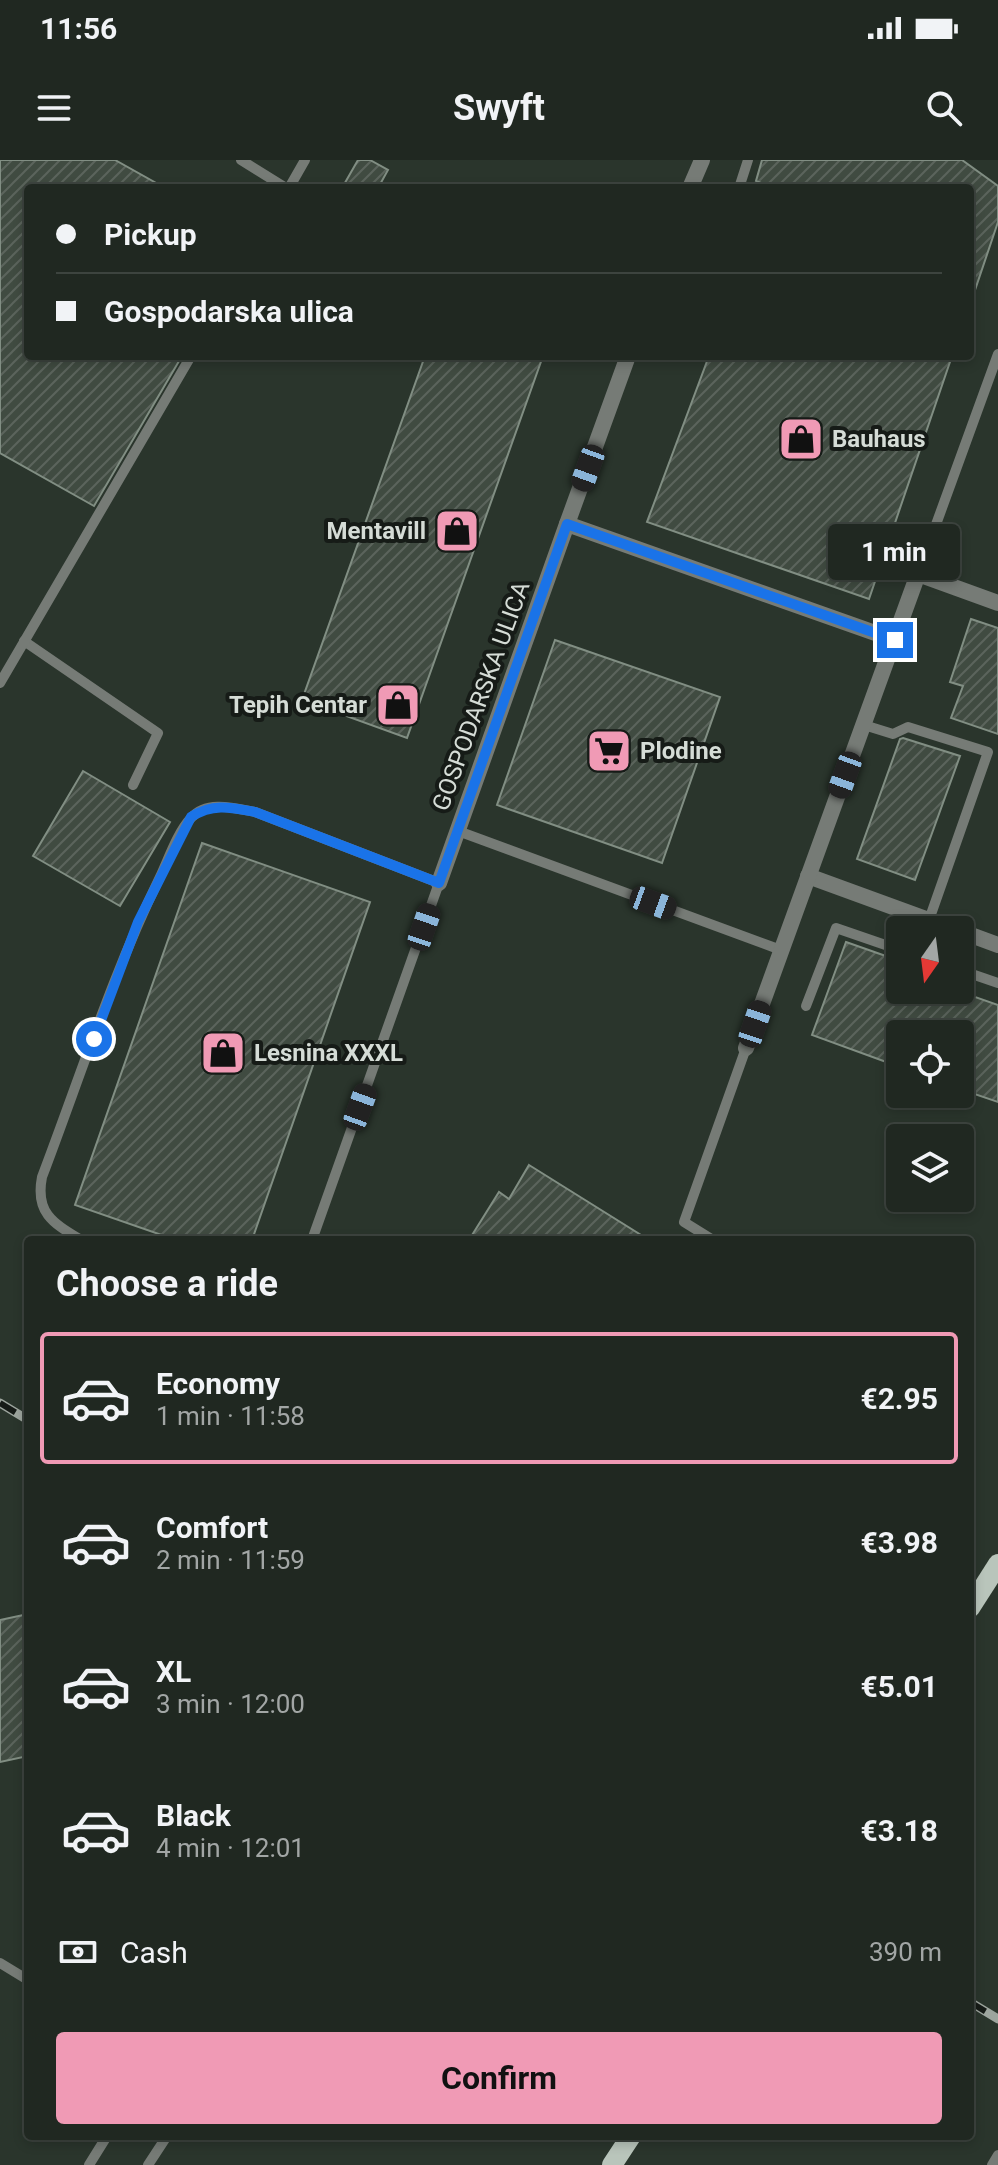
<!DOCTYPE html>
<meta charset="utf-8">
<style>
body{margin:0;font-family:Roboto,sans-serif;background:#28302a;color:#f1f3f6;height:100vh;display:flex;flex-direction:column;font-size:30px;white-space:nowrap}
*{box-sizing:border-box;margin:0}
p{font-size:26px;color:#a2a6a5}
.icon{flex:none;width:44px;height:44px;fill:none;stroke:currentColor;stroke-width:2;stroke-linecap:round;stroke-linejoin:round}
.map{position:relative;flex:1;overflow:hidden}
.details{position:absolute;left:24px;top:1076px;width:950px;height:904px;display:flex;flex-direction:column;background:#202821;border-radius:8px;box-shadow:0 4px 12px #0003,0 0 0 2px #3d443f}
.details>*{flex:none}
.top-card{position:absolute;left:24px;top:24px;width:950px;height:176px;border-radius:8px;box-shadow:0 4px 12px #0003,0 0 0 2px #3d443f;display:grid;align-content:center;height:176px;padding:0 32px;background:#202821}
.needle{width:52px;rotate:194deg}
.fabs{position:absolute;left:886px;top:756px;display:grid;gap:16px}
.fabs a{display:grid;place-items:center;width:88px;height:88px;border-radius:8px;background:#202821;box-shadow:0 4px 12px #0003,0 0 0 2px #3d443f;font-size:40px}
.end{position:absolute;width:36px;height:36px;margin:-18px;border:10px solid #1a73e8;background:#fff;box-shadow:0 0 0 4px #fff}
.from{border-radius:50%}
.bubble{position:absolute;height:56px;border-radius:8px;background:#202821;box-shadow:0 4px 12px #0003,0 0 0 2px #3d443f;font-size:26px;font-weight:700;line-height:56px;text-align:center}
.car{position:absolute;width:24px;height:48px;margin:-24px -12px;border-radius:10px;box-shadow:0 0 6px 2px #0007;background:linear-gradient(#222 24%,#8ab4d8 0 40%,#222 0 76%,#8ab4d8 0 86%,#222 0)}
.top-card b{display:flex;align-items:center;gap:28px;height:76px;font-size:30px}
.top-card b+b{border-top:2px solid #3d443f}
.top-card i{width:20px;height:20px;background:#f1f3f6}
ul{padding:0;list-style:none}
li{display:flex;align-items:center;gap:24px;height:132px;margin:0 16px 12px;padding:0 16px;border:4px solid transparent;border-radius:8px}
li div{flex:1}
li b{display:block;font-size:30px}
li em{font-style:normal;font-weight:700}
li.active{border-color:#f09ab5}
li>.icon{width:72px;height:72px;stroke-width:1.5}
h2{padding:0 32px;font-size:36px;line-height:96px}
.pay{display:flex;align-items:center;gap:20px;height:88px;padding:0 32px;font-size:30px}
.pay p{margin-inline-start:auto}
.primary-button{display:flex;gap:16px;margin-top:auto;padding:16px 32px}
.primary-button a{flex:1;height:92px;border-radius:8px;background:#f09ab5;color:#111;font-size:32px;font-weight:700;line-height:92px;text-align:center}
.status{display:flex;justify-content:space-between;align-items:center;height:56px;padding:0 40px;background:#202821;direction:ltr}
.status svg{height:22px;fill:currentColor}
header{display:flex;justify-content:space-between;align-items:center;height:104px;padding:0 32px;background:#202821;font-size:36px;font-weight:700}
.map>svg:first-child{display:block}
.building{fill:url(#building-hatch);stroke:#818e83;stroke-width:2}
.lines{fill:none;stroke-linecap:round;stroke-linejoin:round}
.lane{stroke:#767b76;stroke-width:10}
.street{stroke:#767b76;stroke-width:16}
.primary{stroke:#b9c5bb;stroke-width:20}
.rail-casing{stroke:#9da59e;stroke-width:9}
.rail{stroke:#161b17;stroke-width:6;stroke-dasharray:18;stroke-linecap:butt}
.route{stroke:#1a73e8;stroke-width:10}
.labels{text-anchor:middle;stroke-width:8;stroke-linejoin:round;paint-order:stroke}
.poi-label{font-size:24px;font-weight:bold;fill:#d5dcd6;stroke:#161b17;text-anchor:start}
.street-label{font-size:24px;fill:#d5dcd6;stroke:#161b17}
</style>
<div class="status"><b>11:56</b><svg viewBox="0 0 49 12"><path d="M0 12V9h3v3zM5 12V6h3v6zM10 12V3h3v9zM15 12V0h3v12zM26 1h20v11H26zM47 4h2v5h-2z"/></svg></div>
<header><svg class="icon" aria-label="menu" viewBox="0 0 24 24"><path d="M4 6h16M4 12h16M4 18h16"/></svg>Swyft<svg class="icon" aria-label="search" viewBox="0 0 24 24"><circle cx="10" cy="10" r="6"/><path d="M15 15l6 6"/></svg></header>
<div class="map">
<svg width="998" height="2005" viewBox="0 0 998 2005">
<defs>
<pattern id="building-hatch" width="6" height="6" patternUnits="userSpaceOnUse" patternTransform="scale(2)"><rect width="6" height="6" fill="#404b41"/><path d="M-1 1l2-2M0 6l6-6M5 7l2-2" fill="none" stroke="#5b645c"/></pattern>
</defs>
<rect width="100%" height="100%" fill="#2a352c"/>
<g class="building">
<polygon points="0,0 115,0 165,28 28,28 28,196 182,196 94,346 0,293"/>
<polygon points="358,0 370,0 388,10 378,28 342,28"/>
<polygon points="762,0 962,0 998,26 998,62 973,136 970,135 970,28 763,28 764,24 756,21"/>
<polygon points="425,196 543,196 407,578 302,540"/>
<polygon points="709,196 952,196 869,439 647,362"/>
<polygon points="971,459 998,468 998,574 951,558 963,526 950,522"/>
<polygon points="555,480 720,537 662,703 497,645"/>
<polygon points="903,578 960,596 915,720 857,699 900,579"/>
<polygon points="83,611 170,662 120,746 33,696"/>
<polygon points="202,683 370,742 252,1080 176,1080 75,1045"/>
<polygon points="846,782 900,801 900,830 974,830 972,836 998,845 998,942 960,929 960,874 900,874 900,907 812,875"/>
<polygon points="529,1005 649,1080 469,1080 499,1032 509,1039"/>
<polygon points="28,1454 28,1596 0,1602 0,1460"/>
</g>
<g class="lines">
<g class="lane">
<polyline points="241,0 286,28"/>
<polyline points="289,28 305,0"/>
<polyline points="739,28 748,0"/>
<polyline points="918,414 998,194"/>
<polyline points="24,481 158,573 133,625"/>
<polyline points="0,523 191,196"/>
<polyline points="864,565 893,574 908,567 988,592 929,760"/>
<polyline points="458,671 781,790"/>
<polyline points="960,810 998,823"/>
<polyline points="806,846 836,768 900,790"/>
<path d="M 81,1080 C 53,1063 35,1053 42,1017 C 80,917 113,813 160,717 C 169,698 177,673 191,658 C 207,640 234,648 255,652 L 439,723 L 312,1080"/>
<polyline points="713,1080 684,1062 746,888"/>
<polyline points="0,1803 28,1820"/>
<polyline points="89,2005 107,1976"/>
<polyline points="148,2005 167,1976"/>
<polyline points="992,2005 998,1995"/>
</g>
<g class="street">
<polyline points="690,28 702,0"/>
<polyline points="628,196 567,364 895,480"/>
<polyline points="808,716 956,770"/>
<polyline points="439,723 567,364"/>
<polyline points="960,771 998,785"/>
<polyline points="746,888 918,414 998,443"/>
</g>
<g class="primary">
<polyline points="970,1448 998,1404"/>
<polyline points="612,2005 631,1976"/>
</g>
<g class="rail-casing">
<g id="rail">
<polyline points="0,1243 28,1260"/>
<polyline points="970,1842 998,1859"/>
</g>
</g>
<use href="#rail" class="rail"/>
</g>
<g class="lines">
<path class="route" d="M 94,879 L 138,762 L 191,657 C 212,643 230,647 255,652 L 439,723 L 567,364 L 895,480"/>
</g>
<defs>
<g id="shop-square" transform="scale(2.3)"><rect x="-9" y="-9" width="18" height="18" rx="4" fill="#f09ab5" stroke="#161b17"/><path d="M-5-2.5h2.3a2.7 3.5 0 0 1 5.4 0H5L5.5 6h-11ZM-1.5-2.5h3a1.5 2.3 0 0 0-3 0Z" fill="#111"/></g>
<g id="supermarket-square" transform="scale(2.3)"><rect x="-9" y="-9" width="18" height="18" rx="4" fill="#f09ab5" stroke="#161b17"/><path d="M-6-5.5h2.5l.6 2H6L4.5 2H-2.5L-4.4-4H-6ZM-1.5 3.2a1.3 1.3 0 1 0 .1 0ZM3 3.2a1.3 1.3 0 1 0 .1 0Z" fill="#111"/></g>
</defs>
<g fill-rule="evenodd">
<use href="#shop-square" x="801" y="279"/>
<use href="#shop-square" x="457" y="371"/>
<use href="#shop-square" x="398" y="545"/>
<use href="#supermarket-square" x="609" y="591"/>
<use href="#shop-square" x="223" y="893"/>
</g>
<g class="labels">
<g class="poi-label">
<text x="832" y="287">Bauhaus</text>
<text x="426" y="379" text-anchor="end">Mentavill</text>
<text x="367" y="553" text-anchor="end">Tepih Centar</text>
<text x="640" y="599">Plodine</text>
<text x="254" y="901">Lesnina XXXL</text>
</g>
<g class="street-label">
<text transform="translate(481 536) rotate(-70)" y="8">GOSPODARSKA ULICA</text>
</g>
</g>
</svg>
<div class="fabs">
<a><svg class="needle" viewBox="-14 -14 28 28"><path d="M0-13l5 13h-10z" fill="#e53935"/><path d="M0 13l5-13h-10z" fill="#a2a6a5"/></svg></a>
<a><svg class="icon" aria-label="locate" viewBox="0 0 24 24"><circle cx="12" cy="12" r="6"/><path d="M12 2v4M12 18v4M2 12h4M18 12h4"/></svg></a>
<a><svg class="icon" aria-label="layers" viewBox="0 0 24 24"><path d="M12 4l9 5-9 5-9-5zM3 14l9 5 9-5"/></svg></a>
</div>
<i class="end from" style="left:94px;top:879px"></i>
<i class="end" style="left:895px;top:480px"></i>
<div class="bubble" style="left:828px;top:364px;width:132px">1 min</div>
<i class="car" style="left:588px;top:308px;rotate:200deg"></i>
<i class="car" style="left:845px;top:615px;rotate:200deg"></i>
<i class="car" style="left:653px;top:743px;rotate:110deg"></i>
<i class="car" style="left:424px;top:767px;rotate:19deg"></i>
<i class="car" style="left:755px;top:864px;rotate:19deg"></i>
<i class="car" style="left:360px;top:947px;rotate:20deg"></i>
<div class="top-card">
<b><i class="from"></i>Pickup</b>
<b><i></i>Gospodarska ulica</b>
</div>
<section class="details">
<h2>Choose a ride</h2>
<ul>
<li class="active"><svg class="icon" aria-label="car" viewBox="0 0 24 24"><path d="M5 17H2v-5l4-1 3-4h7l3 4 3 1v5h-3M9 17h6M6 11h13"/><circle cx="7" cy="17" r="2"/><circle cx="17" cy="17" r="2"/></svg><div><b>Economy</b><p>1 min · 11:58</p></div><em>€2.95</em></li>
<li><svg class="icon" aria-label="car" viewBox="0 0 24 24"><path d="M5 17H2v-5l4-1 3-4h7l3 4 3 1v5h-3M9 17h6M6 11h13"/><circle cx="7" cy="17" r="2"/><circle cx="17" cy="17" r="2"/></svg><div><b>Comfort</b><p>2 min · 11:59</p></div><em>€3.98</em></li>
<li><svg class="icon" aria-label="car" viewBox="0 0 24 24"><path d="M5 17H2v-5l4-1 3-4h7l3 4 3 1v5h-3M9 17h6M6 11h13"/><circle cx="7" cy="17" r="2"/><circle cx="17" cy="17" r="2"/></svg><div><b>XL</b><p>3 min · 12:00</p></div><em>€5.01</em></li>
<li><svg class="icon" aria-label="car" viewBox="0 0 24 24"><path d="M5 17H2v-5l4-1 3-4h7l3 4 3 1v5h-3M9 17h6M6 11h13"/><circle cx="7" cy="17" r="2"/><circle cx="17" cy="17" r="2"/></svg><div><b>Black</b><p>4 min · 12:01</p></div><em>€3.18</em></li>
</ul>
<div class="pay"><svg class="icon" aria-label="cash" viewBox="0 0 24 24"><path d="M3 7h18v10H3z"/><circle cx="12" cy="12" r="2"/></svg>Cash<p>390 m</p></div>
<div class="primary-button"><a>Confirm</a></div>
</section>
</div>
